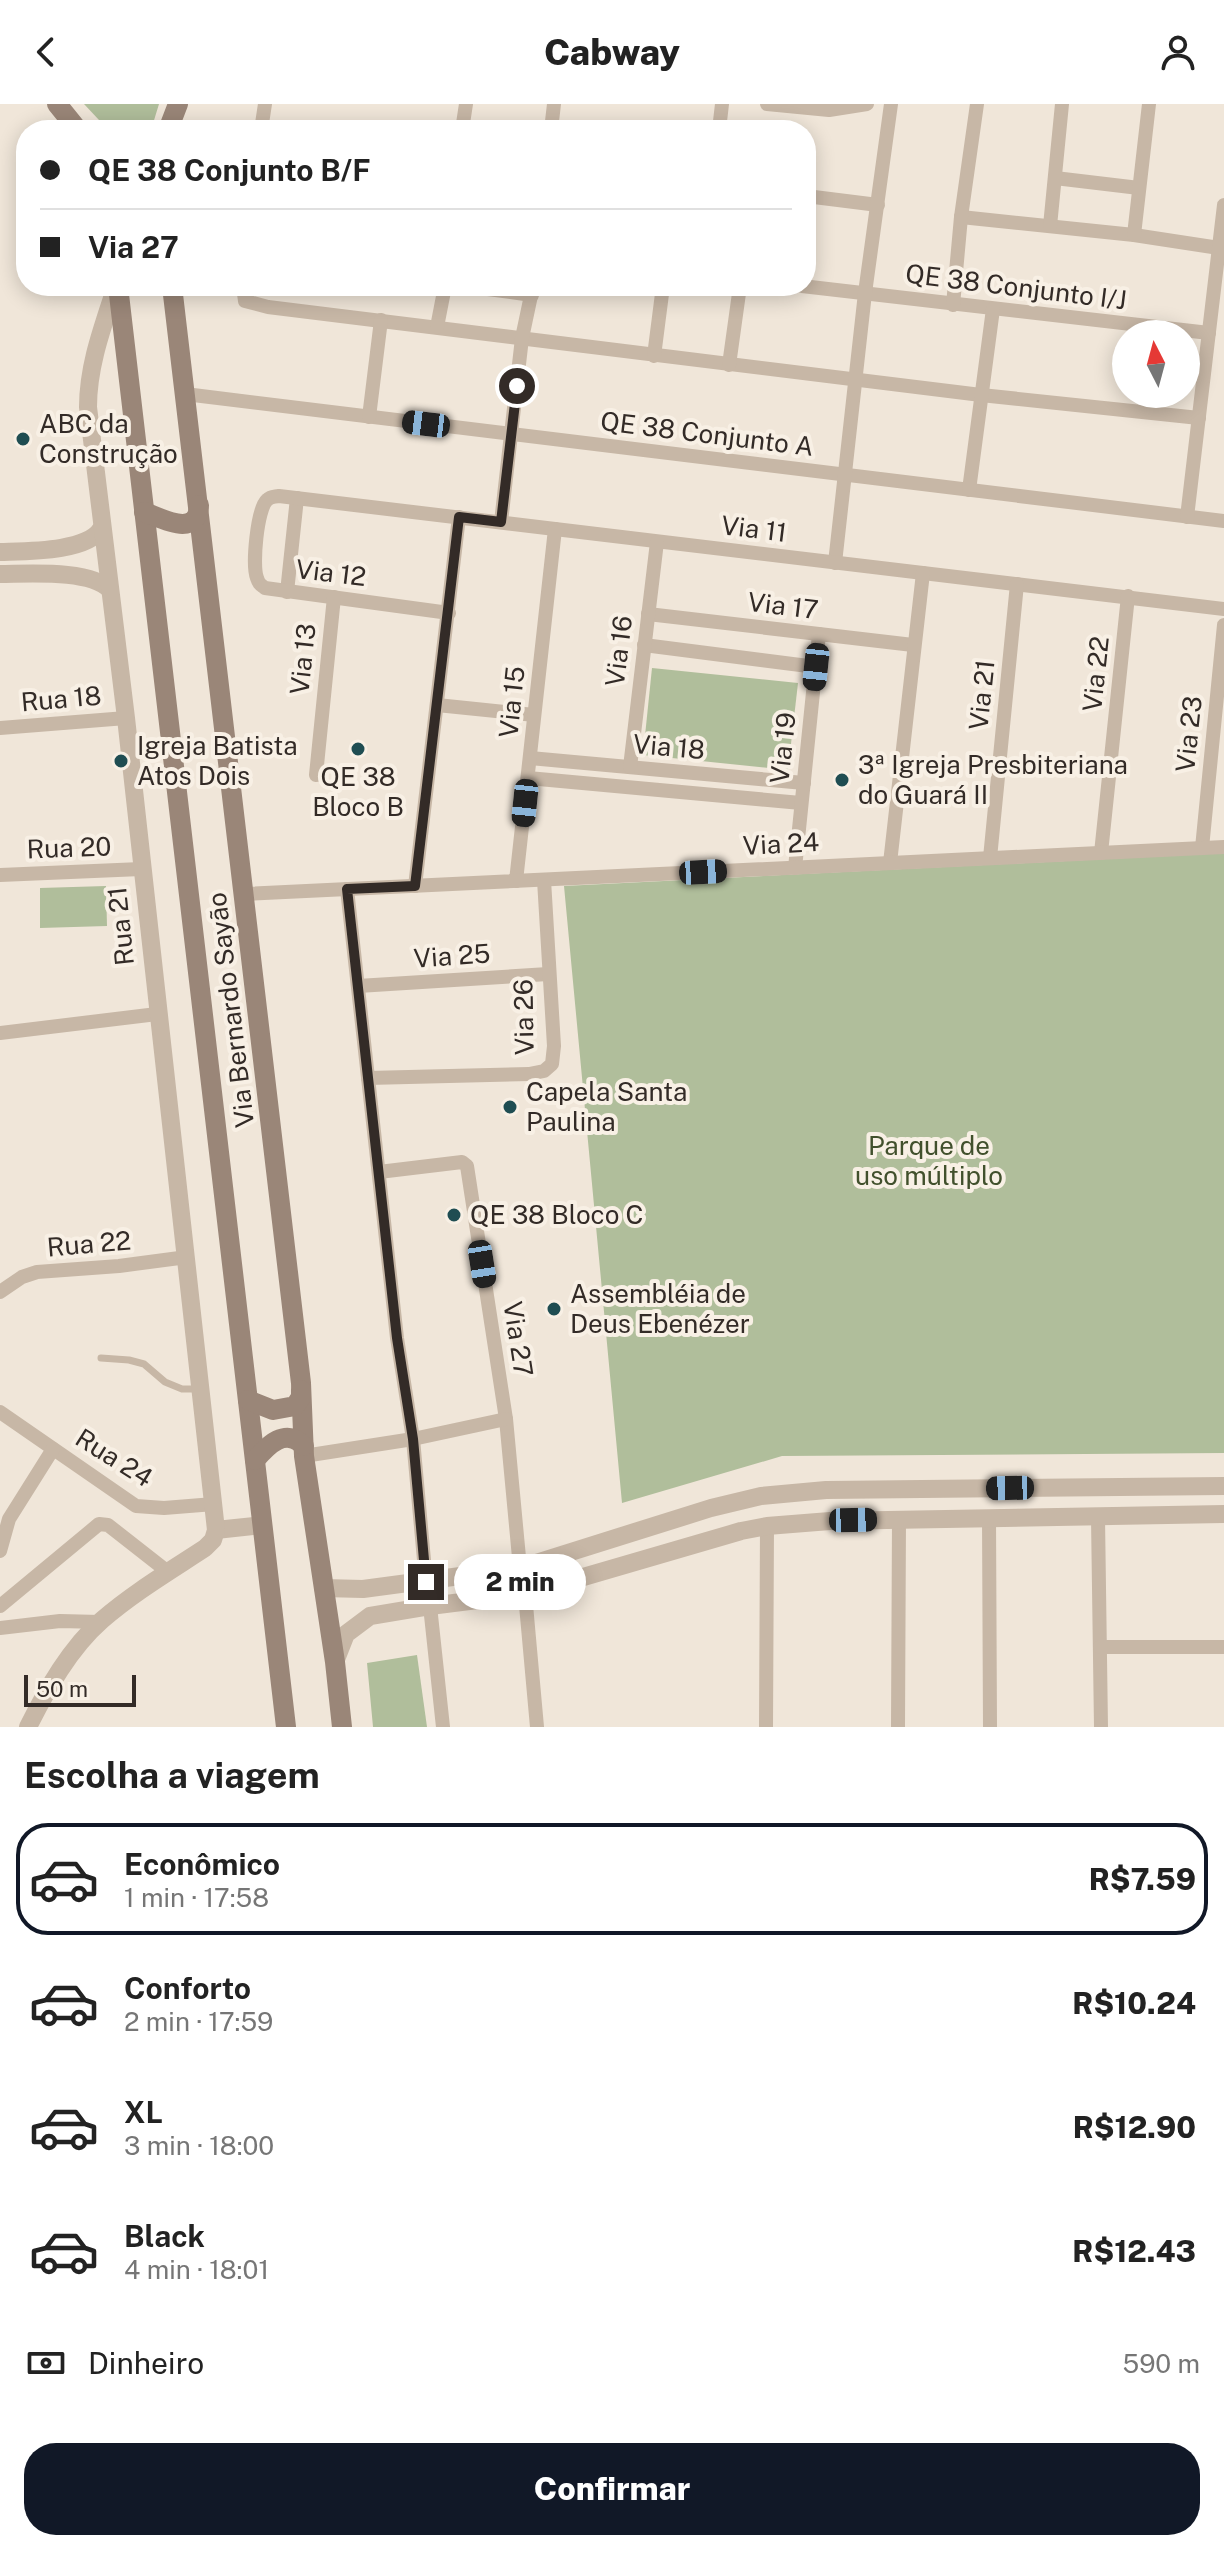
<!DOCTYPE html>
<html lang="pt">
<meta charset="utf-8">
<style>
body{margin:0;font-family:"Public Sans",sans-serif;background:#f2f2f2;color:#222;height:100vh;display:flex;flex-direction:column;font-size:30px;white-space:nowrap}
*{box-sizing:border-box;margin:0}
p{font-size:26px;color:#767676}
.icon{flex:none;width:44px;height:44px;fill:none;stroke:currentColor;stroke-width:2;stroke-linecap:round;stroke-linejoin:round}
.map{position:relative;height:1623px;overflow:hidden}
.details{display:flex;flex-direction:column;background:#fff;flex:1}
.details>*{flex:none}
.hud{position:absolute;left:16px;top:16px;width:800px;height:176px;border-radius:32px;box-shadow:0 4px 20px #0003;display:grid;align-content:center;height:176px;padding:0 24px;background:#fff}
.needle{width:52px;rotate:354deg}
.tools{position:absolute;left:1112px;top:216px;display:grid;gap:16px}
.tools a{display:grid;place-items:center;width:88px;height:88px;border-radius:50%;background:#fff;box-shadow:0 4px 20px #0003;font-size:40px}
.scale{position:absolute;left:24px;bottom:20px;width:112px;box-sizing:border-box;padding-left:8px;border:4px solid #332b27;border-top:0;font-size:22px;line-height:28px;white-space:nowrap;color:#332b27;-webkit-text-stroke:6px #f8f0e5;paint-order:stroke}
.end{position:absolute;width:36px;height:36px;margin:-18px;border:10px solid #332b27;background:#fff;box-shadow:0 0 0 4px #fff}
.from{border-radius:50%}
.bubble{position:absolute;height:56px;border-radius:28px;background:#fff;box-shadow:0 4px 20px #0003;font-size:26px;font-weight:800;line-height:56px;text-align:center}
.car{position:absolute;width:24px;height:48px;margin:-24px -12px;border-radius:10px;box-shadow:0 0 6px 2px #0007;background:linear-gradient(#222 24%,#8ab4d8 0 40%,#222 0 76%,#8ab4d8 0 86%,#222 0)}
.hud b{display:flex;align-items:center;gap:28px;height:76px;font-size:30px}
.hud b+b{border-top:2px solid #e0e0e0}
.hud i{width:20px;height:20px;background:#222}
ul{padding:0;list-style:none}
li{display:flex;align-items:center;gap:24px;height:112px;margin:0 16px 12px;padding:0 8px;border:4px solid transparent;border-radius:32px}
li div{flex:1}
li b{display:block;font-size:30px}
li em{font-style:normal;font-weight:800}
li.on{border-color:#111827}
li>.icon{width:72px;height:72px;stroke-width:1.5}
h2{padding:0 24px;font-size:36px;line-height:96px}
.pay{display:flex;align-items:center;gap:20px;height:88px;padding:0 24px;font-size:30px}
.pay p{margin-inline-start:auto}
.button{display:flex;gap:16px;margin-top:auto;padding:16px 24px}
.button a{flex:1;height:92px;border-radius:32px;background:#111827;color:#fff;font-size:32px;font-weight:800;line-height:92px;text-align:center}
header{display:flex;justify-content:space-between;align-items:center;height:104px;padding:0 24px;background:#fff;font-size:36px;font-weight:800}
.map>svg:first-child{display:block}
.green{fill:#b0be9b}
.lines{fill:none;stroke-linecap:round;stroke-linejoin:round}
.service{stroke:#c7b7a6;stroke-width:7}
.minor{stroke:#c7b7a6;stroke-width:14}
.tertiary{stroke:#c7b7a6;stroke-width:18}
.secondary{stroke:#9a8678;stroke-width:20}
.route{stroke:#332b27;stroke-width:10}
.poi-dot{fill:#1f4d52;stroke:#f8f0e5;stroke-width:3}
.labels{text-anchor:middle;stroke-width:8;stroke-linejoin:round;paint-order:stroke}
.street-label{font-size:26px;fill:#332b27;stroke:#f8f0e5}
.poi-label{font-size:26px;fill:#332b27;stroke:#f8f0e5;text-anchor:start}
.park-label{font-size:26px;fill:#41502c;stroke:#f8f0e5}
</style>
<header><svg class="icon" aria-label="back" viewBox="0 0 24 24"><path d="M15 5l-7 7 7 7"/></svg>Cabway<svg class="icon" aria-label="person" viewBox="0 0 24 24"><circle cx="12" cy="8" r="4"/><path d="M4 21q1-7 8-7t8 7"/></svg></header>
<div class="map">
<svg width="1224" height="1623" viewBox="0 0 1224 1623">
<rect width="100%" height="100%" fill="#f0e6d9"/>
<g class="green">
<polygon points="84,0 159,0 151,26 104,26 99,16"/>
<polygon points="652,564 798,579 788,666 643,651"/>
<polygon points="1224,749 1224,1349 782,1352 622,1399 564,782"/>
<polygon points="106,782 107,822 40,824 40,784"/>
<polygon points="417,1551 427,1623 373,1623 367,1559"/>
</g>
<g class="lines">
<polyline class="service" points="101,1254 129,1256 144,1260 165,1278 182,1285 199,1285"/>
<g class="minor">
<polyline points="767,0 829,6 867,0"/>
<polyline points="261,26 265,0"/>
<polyline points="462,26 466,0"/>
<polyline points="551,26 554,0"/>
<polyline points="719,26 722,0"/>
<polyline points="1055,74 1139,84"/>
<polyline points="806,92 878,101"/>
<polyline points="961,113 1134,131 1219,144"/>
<polyline points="1050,122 1062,0"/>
<polyline points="1134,131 1149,0"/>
<polyline points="243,182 245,197 268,203 981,291 1199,314"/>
<polyline points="465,182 532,191"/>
<polyline points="802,182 1209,229"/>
<polyline points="953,201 961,113 977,0"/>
<polyline points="437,223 445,182"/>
<polyline points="654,252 663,182"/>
<polyline points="729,261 740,182"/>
<polyline points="185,290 1224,417"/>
<polyline points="369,313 381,216"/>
<polyline points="969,386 993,205"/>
<polyline points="1187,413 1224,101"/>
<polyline points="501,418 522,234 533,182"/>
<polyline points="835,459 865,189 891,0"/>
<polyline points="287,488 297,394"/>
<path d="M 449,509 L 265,484 C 260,480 259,480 257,474 C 252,462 257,405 267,396 C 271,392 273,393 279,392 L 1224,505"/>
<polyline points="648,510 913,541"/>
<polyline points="644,541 816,563"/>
<polyline points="437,601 534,611"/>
<polyline points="0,624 126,614"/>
<polyline points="530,654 804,679"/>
<polyline points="630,663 657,438"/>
<polyline points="316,671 334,493"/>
<polyline points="528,674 801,699"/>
<polyline points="1202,744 1224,521"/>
<polyline points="1101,749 1128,492"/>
<polyline points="990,754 1017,480"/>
<polyline points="890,759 923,469"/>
<polyline points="795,764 819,530"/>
<polyline points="0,771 141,765"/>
<polyline points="516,777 555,425"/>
<polyline points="415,782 459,413"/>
<polyline points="347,785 397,1234 413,1335 426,1478"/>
<polyline points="244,790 1224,743"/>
<polyline points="358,882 548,870"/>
<polyline points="0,929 157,910"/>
<polyline points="368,974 529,970 544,967 552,960 554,942 544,776"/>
<polyline points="379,1068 462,1058 467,1062 506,1315 520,1464"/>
<polyline points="0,1188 22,1173 37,1168 119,1162 187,1153"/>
<polyline points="0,1308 136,1402 164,1404 214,1400"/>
<polyline points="304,1352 413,1335 506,1315"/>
<polyline points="989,1414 990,1623"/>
<polyline points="1098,1414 1101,1623"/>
<polyline points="0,1447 9,1415 53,1345"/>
<polyline points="525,1490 537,1623"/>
<polyline points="0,1502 99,1420 108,1421 168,1468"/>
<polyline points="430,1502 443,1623"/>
<polyline points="0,1524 60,1517 100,1518"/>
<polyline points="1100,1543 1224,1543"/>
<polyline points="766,1623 767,1422"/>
<polyline points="898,1623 899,1415"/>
</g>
<g class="tertiary">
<path d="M 0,448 C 26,447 87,448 101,425"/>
<path d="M 0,470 C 27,470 91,465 110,486"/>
<polyline points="216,1426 263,1421"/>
<polyline points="323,1484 363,1485 520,1464 711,1404 761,1392 826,1386 1224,1382"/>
<polyline points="335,1558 346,1530 370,1512 430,1502 525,1490 741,1427 767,1422 830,1417 1224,1410"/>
<path d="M 28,1623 C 47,1585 70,1544 102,1516 C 133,1489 170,1467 205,1444 L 213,1436 L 216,1426 L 126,614 L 88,303 C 88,261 103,222 116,182"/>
</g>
<g class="secondary">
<polyline points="57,0 78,26"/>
<polyline points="168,26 178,0"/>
<polyline points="118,182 286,1623"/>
<polyline points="172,182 301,1279 304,1352 335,1558 342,1623"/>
<path d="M 144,408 C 161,414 198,435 199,401"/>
<polyline points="248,1296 273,1306 295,1302 301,1293 301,1286"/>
<path d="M 255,1356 C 268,1341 285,1323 304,1342"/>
</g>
</g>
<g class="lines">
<polyline class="route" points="426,1478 413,1335 397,1234 347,785 415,782 459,413 501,418 517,282"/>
</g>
<g class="poi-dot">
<circle cx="23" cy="335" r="8"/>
<circle cx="358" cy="645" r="8"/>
<circle cx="121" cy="657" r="8"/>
<circle cx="842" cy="676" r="8"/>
<circle cx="510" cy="1003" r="8"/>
<circle cx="454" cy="1111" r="8"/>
<circle cx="554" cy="1205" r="8"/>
</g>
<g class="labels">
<g class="street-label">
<text transform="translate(1016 183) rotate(7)" y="9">QE 38 Conjunto I/J</text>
<text transform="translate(707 330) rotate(7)" y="9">QE 38 Conjunto A</text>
<text transform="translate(754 425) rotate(7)" y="9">Via 11</text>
<text transform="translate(331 469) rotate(7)" y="9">Via 12</text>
<text transform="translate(783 502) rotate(7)" y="9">Via 17</text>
<text transform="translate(619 547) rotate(-83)" y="9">Via 16</text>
<text transform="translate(303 555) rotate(-84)" y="9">Via 13</text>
<text transform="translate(1096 570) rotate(-84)" y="9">Via 22</text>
<text transform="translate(982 591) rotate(-84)" y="9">Via 21</text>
<text transform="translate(61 595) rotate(-5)" y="9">Rua 18</text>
<text transform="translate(512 598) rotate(-84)" y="9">Via 15</text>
<text transform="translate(1189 630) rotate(-84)" y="9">Via 23</text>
<text transform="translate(669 643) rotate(5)" y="9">Via 18</text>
<text transform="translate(783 644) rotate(-84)" y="9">Via 19</text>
<text transform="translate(781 740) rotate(-3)" y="9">Via 24</text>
<text transform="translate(69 744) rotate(-2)" y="9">Rua 20</text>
<text transform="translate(121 822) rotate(-96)" y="9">Rua 21</text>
<text transform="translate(452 852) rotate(-4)" y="9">Via 25</text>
<text transform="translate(231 906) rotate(-97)" y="9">Via Bernardo Sayão</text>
<text transform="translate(524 913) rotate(-91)" y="9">Via 26</text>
<text transform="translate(89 1140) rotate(-5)" y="9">Rua 22</text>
<text transform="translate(518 1235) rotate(81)" y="9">Via 27</text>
<text transform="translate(114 1354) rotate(32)" y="9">Rua 24</text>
</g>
<g class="poi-label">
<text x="39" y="329">ABC da<tspan x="39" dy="30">Construção</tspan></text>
<text x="137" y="651">Igreja Batista<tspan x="137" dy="30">Atos Dois</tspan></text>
<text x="858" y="670">3ª Igreja Presbiteriana<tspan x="858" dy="30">do Guará II</tspan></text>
<text x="358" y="682" text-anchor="middle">QE 38<tspan x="358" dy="30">Bloco B</tspan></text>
<text x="526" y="997">Capela Santa<tspan x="526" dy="30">Paulina</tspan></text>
<text x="470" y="1120">QE 38 Bloco C</text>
<text x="570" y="1199">Assembléia de<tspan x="570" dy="30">Deus Ebenézer</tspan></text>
</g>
<g class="park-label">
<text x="929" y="1051">Parque de<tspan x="929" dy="30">uso múltiplo</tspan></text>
</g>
</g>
</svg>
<div class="tools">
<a><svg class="needle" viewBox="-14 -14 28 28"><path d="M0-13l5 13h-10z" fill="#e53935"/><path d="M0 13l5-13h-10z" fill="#767676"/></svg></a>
</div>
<div class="scale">50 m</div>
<i class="end from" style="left:517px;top:282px"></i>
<i class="end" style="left:426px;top:1478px"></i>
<div class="bubble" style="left:454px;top:1450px;width:132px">2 min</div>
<i class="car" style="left:426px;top:320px;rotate:277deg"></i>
<i class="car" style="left:816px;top:563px;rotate:186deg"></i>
<i class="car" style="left:525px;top:699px;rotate:186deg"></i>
<i class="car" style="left:703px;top:768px;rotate:87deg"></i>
<i class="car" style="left:482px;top:1160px;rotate:171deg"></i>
<i class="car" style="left:1010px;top:1384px;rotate:269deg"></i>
<i class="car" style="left:853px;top:1416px;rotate:89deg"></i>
<div class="hud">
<b><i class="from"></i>QE 38 Conjunto B/F</b>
<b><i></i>Via 27</b>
</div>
</div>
<section class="details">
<h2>Escolha a viagem</h2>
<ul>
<li class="on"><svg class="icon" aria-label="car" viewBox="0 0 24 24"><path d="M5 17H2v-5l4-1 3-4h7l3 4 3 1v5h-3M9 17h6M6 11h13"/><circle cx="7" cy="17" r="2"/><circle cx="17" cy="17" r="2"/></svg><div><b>Econômico</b><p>1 min · 17:58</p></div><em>R$7.59</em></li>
<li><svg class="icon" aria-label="car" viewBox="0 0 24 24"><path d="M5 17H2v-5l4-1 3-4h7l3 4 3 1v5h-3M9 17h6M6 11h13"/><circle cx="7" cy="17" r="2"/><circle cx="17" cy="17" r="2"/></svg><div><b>Conforto</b><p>2 min · 17:59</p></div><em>R$10.24</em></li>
<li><svg class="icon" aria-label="car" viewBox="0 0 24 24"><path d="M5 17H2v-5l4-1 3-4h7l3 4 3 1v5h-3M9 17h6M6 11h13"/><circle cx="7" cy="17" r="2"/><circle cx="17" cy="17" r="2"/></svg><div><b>XL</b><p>3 min · 18:00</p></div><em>R$12.90</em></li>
<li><svg class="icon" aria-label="car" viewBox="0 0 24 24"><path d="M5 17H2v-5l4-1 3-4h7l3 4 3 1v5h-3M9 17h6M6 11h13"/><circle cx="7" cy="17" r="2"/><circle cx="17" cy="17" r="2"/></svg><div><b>Black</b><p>4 min · 18:01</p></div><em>R$12.43</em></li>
</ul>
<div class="pay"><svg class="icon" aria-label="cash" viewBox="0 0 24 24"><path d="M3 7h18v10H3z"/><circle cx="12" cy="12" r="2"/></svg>Dinheiro<p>590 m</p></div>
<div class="button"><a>Confirmar</a></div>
</section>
